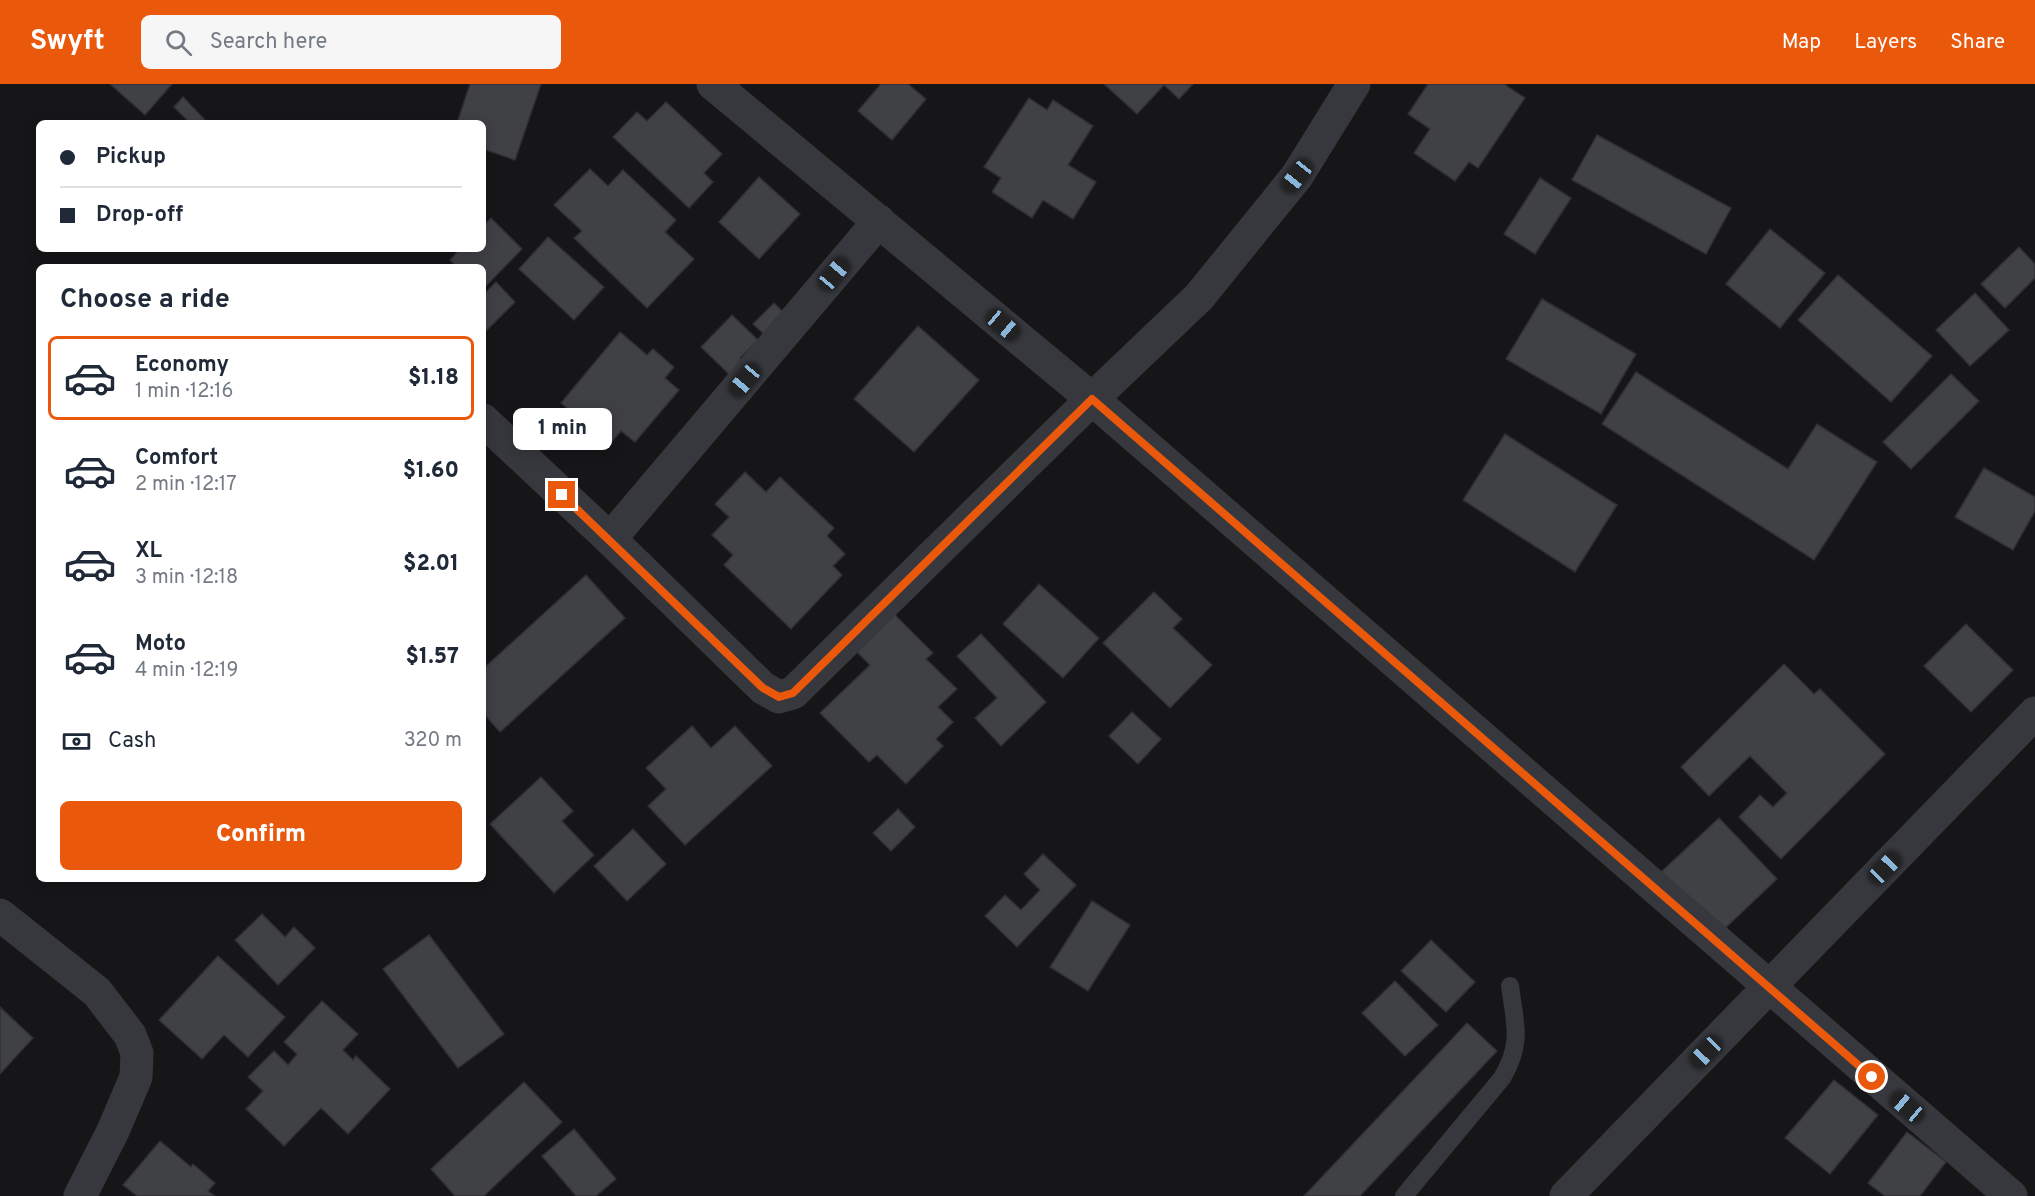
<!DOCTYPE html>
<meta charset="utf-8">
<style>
body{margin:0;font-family:Overpass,sans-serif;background:#f6f6f7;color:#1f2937;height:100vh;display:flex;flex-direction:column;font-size:22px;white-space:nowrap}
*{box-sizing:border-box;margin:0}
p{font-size:20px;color:#747a83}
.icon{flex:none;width:33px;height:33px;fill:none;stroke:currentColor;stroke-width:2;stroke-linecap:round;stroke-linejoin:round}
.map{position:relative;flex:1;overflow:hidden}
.details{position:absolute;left:36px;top:180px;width:450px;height:618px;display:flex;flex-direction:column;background:#fff;border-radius:9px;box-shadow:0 3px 15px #0003}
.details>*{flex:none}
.top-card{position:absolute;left:36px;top:36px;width:450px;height:132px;border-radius:9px;box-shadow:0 3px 15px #0003;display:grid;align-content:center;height:132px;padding:0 24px;background:#fff}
.end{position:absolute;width:27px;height:27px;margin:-14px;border:8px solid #ea580c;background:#fff;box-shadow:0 0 0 3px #fff}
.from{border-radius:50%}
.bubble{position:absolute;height:42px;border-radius:9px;background:#fff;box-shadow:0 3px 15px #0003;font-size:20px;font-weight:800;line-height:42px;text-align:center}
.car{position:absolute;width:18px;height:36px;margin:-18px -9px;border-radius:8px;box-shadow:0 0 4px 2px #0007;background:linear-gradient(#222 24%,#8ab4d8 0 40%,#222 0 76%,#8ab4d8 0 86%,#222 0)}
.top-card b{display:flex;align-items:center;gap:21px;height:57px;font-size:22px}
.top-card b+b{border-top:2px solid #e0e1e3}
.top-card i{width:15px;height:15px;background:#1f2937}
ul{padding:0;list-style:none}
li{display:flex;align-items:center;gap:18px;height:84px;margin:0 12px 9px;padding:0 12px;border:3px solid transparent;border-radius:9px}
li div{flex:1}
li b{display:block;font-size:22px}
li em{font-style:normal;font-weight:800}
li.selected{border-color:#ea580c}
li>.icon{width:54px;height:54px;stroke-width:1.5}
h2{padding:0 24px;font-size:27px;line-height:72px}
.pay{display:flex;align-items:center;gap:15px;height:66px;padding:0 24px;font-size:22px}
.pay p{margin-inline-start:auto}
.button{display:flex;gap:12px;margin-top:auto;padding:12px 24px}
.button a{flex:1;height:69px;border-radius:9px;background:#ea580c;color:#fff;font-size:24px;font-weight:800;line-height:69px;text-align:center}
header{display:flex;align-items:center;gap:36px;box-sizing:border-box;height:84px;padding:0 30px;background:#ea580c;color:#fff}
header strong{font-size:28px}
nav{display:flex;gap:33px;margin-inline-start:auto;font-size:21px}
.search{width:420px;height:54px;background:#f6f6f7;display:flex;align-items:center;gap:15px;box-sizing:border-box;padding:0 21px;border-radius:9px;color:#747a83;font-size:22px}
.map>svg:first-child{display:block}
.building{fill:#404145;stroke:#303034;stroke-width:1.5}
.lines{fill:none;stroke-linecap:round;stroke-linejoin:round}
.lane{stroke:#37383d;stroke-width:18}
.street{stroke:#37383d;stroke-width:33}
.route{stroke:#ea580c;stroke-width:8}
</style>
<header>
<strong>Swyft</strong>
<div class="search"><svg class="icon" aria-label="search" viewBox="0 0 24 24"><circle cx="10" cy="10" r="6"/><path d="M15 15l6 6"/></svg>Search here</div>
<nav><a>Map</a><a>Layers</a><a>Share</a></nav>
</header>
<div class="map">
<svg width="2035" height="1112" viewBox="0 0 2035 1112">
<rect width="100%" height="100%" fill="#161618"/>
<g class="building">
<polygon points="110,0 172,0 145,31"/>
<polygon points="470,0 541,0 515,76 483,65 483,39 457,39"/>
<polygon points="881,0 908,0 926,15 892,56 858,27"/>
<polygon points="1104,0 1193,0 1179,15 1164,1 1137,30"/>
<polygon points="1428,0 1504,0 1525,14 1478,84 1469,78 1455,97 1414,69 1430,45 1408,30"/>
<polygon points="183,13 208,39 190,39 174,23"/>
<polygon points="1029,14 1047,26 1053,16 1093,42 1068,81 1096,98 1073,135 1043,116 1032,134 992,108 1001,94 984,83"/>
<polygon points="666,18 722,70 704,89 713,98 689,124 613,53 637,28 647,37"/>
<polygon points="1597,51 1731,124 1706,170 1572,96"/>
<polygon points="590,85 608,102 623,86 676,136 665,148 694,175 647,224 574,154 582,147 554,121"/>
<polygon points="759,93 800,130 759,175 719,138"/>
<polygon points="1540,94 1571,114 1535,170 1504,150"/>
<polygon points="491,134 522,165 483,205 483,183 457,183 450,176 460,165 483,165 483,142"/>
<polygon points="1770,145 1825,189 1780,244 1726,200"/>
<polygon points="548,153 604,203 574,236 519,185"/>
<polygon points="2019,163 2035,180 2035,194 2005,224 1981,200"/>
<polygon points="1838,191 1932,272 1891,318 1798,236"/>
<polygon points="496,198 515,218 483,250 483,211"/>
<polygon points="1975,209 2009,246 1970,282 1936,246"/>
<polygon points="1542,215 1636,270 1601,330 1506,275"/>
<polygon points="774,219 787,232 767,253 753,240"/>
<polygon points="732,231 758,256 740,274 744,278 731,292 701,263"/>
<polygon points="918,242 979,296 914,368 854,315"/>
<polygon points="620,248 647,271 653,265 674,283 665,294 679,306 635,358 621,347 610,360 561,319"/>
<polygon points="1636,288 1788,385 1817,340 1877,378 1814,476 1602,340"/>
<polygon points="1951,290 1979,317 1911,385 1883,358"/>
<polygon points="1505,350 1617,421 1575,488 1463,416"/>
<polygon points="1984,384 2035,413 2035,427 2013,466 1955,433"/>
<polygon points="745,388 766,408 780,393 834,444 827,452 845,470 833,482 842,491 791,545 724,481 733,471 712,451 729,433 715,420"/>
<polygon points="586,491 625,534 500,648 483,629 483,585"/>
<polygon points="1039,500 1099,554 1063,594 1003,540"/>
<polygon points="1154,508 1182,535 1173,544 1212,581 1170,624 1103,559"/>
<polygon points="887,523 933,569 926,575 957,605 938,623 953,638 936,655 943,662 906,700 877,671 869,678 820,629 870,581 849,560"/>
<polygon points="1966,540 2013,586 1971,628 1924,582"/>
<polygon points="981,550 1046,618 1001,662 975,634 997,614 957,572"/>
<polygon points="1784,580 1814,610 1820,605 1885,670 1781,775 1739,733 1760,711 1773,723 1787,709 1750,672 1709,712 1681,683"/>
<polygon points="1132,628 1161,655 1138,680 1109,652"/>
<polygon points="692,642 711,664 735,642 772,682 685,761 648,722 666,705 646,684"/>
<polygon points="541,693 573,727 562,737 594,771 554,809 490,740"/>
<polygon points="898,725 915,743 891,767 873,749"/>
<polygon points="1719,734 1777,795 1718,851 1660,789"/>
<polygon points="633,745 666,780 627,817 594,782"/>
<polygon points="1043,770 1076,801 1017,863 985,832 1005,811 1021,826 1040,806 1024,790"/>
<polygon points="1092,817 1130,841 1088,907 1050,883"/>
<polygon points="262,830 285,853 294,843 315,864 278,901 235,856"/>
<polygon points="429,851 504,950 458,984 383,885"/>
<polygon points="1431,856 1475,898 1446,928 1401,887"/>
<polygon points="218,872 285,933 248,973 224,951 202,975 159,936"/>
<polygon points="1395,897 1438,941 1405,972 1362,929"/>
<polygon points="322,917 358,950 343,966 353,976 356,972 390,1005 348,1050 321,1024 284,1062 246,1025 263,1007 248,993 274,967 288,981 297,970 284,958"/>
<polygon points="0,923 33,954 0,990"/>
<polygon points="1467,939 1497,967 1360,1112 1304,1112"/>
<polygon points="1834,996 1878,1031 1830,1090 1785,1054"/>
<polygon points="524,998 562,1038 484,1112 455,1112 431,1085"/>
<polygon points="574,1045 616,1095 596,1112 576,1112 542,1072"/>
<polygon points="1907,1048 1946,1078 1920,1112 1885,1112 1868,1099"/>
<polygon points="160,1057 191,1083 193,1080 215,1099 208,1107 215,1112 137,1112 123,1101"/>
</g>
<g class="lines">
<path class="lane" d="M 1404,1112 L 1502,994 C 1523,959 1515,940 1510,902"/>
<g class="street">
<polyline points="713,0 1092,315 2011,1112"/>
<polyline points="483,336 610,455 763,604 779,613 793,609 1092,315 1199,213 1297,92 1354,0"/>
<polyline points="610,455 879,137"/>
<polyline points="0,831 97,908 130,951 137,969 136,993 113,1047 80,1112"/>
<polyline points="1566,1112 2035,629"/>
</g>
</g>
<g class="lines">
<polyline class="route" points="562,411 763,604 779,613 793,609 1092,315 1872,993"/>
</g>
</svg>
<i class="end from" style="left:1872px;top:993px"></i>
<i class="end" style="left:562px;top:411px"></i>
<div class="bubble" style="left:513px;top:324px;width:99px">1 min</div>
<i class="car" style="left:1297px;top:92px;rotate:219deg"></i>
<i class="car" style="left:834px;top:190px;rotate:40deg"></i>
<i class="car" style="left:1003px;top:241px;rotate:130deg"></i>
<i class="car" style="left:745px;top:296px;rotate:220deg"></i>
<i class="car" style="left:1885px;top:784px;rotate:44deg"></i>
<i class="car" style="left:1706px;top:968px;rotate:224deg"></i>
<i class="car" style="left:1907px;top:1023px;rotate:310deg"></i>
<div class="top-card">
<b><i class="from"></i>Pickup</b>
<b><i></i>Drop-off</b>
</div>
<section class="details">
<h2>Choose a ride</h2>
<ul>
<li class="selected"><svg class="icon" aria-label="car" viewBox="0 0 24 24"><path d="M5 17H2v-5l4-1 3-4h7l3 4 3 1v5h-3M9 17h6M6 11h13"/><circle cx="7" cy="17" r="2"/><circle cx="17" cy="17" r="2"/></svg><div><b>Economy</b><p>1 min · 12:16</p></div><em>$1.18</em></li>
<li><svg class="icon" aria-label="car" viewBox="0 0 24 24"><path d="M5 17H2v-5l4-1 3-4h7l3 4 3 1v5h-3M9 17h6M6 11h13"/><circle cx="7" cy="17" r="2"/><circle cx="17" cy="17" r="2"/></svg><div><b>Comfort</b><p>2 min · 12:17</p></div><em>$1.60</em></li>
<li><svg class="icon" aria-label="car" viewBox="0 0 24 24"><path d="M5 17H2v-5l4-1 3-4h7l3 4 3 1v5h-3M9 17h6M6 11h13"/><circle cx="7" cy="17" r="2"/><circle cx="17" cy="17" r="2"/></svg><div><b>XL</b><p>3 min · 12:18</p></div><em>$2.01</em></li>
<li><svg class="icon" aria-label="car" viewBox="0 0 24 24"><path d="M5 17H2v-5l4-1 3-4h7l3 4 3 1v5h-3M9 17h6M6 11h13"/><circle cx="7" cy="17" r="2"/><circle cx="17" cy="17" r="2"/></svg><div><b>Moto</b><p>4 min · 12:19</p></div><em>$1.57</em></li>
</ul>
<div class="pay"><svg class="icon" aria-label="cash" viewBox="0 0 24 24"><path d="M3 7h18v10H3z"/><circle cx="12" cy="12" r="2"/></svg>Cash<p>320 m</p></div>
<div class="button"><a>Confirm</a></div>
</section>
</div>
